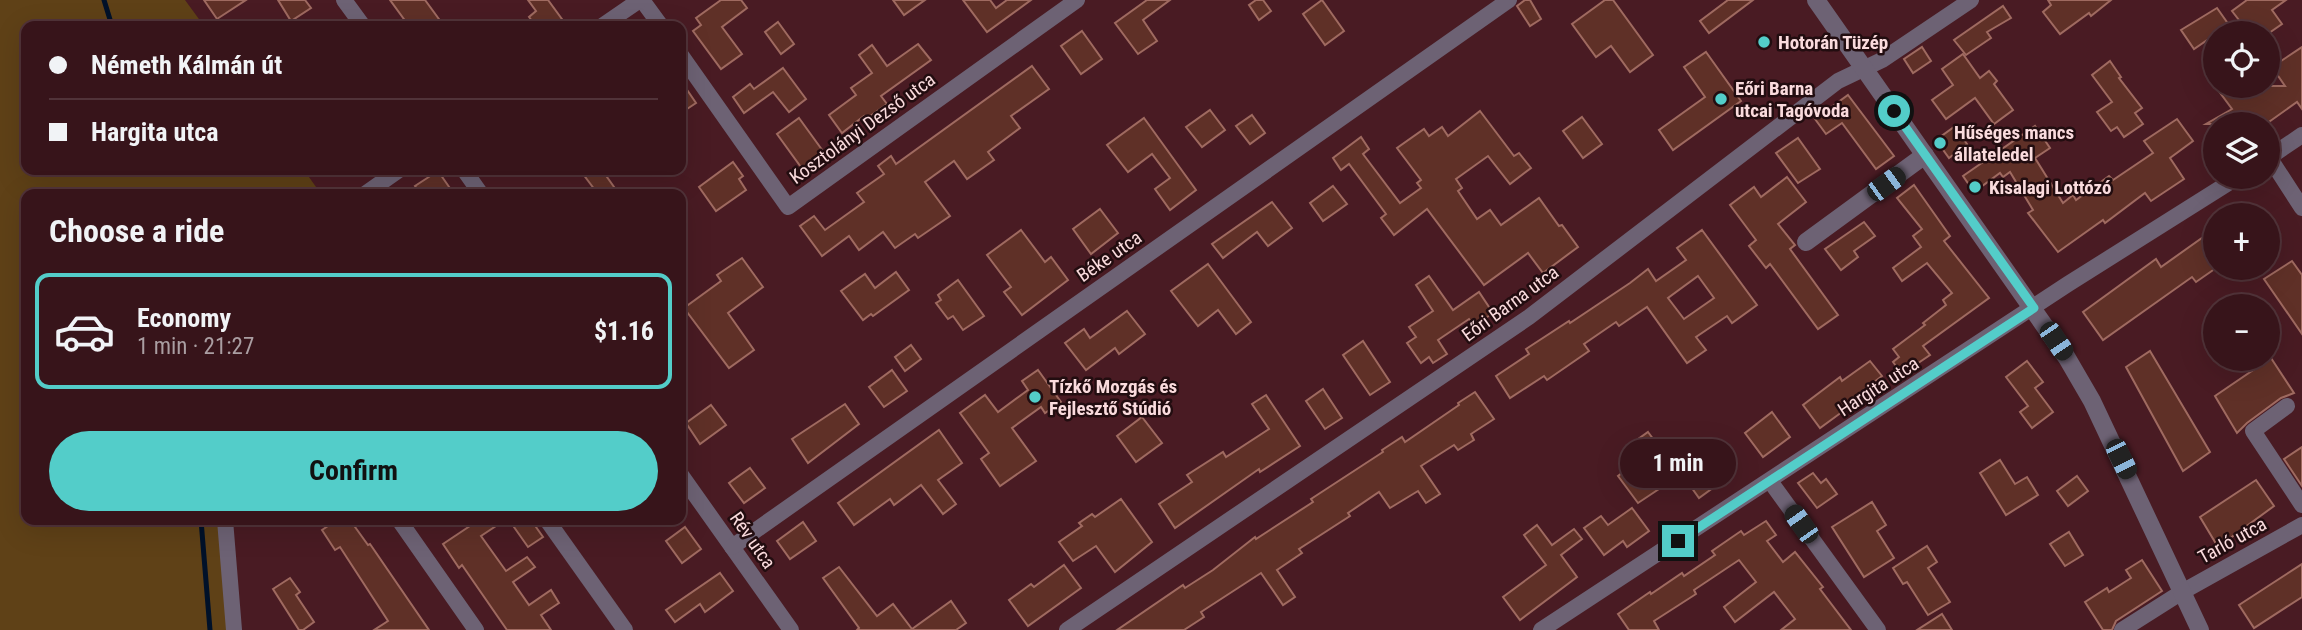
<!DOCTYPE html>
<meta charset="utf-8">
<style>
body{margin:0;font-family:"Roboto Condensed",sans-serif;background:#3e1d23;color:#f1f3f6;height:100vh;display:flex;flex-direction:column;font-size:26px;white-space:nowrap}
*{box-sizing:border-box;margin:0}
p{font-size:23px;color:#aa9ea2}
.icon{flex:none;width:38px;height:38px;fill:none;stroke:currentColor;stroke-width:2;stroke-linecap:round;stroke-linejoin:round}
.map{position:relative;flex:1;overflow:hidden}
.side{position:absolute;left:21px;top:189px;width:665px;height:336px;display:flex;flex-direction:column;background:#37141a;border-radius:14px;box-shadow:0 7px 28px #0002,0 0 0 2px #513339}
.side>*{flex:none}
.banner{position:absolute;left:21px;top:21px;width:665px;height:154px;border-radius:14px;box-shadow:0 7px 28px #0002,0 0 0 2px #513339;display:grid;align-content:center;height:154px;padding:0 28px;background:#37141a}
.tools{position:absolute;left:2203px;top:21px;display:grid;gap:14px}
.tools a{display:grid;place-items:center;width:77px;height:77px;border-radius:50%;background:#37141a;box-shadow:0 7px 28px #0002,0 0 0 2px #513339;font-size:35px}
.end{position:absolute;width:32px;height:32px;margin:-16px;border:9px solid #53cdc9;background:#111;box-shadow:0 0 0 4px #111}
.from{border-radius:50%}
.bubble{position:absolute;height:49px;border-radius:24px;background:#37141a;box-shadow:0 7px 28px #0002,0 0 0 2px #513339;font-size:23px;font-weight:700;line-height:49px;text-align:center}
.car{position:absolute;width:21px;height:42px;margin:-21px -10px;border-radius:9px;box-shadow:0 0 5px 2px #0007;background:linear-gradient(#222 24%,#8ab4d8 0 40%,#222 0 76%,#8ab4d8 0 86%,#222 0)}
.banner b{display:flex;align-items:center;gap:24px;height:66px;font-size:26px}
.banner b+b{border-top:2px solid #513339}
.banner i{width:18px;height:18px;background:#f1f3f6}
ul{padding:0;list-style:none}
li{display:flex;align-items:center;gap:21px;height:116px;margin:0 14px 10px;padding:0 14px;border:4px solid #513339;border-radius:14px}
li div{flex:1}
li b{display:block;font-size:26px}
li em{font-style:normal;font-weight:700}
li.current{border-color:#53cdc9}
li>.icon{width:63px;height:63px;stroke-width:1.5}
h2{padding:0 28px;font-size:32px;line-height:84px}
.cta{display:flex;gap:14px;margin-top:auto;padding:14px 28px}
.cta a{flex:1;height:80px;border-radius:42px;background:#53cdc9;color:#111;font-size:28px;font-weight:700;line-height:80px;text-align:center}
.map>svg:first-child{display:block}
.green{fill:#5f4117}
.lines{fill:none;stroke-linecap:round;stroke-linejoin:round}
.stream{stroke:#001129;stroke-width:5}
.building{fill:#5f3027;stroke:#9f6a60;stroke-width:2;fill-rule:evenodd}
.minor{stroke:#6d6274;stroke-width:16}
.tertiary{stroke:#6d6274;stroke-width:18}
.route{stroke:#53cdc9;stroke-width:9}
.poi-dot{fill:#53cdc9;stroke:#220d10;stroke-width:2.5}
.labels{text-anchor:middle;stroke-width:5;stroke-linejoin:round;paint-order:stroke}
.poi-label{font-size:19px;font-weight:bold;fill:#fadbdd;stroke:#220d10;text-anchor:start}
.street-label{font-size:19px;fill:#fadbdd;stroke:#220d10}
</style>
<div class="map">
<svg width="2302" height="630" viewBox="0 0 2302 630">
<rect width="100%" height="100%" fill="#491b23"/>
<polygon class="green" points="0,0 185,0 204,26 26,26 26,170 304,170 321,194 26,194 26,520 218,520 227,630 0,630"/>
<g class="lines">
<g class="stream">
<polyline points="104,0 112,26"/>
<polyline points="160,170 160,172"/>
<polyline points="201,520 210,630"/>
</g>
</g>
<g class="building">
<polygon points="204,0 246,0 217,19"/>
<polygon points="278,0 305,0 311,8 291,21"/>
<polygon points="390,0 425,0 444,26 409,26"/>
<polygon points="528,0 548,0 567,26 536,26 529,17 536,11"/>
<polygon points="721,0 741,0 747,8 722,27 742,54 721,69 693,31 701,25 696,18"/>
<polygon points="893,0 925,0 904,15"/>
<polygon points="963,0 990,0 996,8 1007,0 1031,0 987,32"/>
<polygon points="1147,0 1170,0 1143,20 1157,41 1138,54 1115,23"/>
<polygon points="1256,0 1263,0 1271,11 1259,20 1249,5"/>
<polygon points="1322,0 1344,31 1325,45 1303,14"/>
<polygon points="1525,0 1530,0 1541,19 1530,26 1517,6"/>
<polygon points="1605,0 1613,0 1653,55 1630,72 1611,46 1596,57 1572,24"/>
<polygon points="1728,0 1753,0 1709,33 1700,21"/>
<polygon points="2048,0 2111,0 2091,16 2089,13 2060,34 2043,12 2051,5"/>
<polygon points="2247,0 2286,0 2272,10 2282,24 2269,33 2257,33 2251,25 2246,29 2232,11"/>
<polygon points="2003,6 2011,18 1987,32 1991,38 1966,55 1954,40"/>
<polygon points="2217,8 2229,25 2194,49 2181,30"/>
<polygon points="778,22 794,44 781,54 765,32"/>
<polygon points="1082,31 1102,59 1081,74 1061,46"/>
<polygon points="918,44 931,60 881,96 887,104 866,119 864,116 842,133 829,115 856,95 851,88 872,73 859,55 872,45 887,66"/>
<polygon points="1922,47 1931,61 1913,73 1904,59"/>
<polygon points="2302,47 2302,109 2297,102 2266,124 2206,124 2232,109 2215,86 2285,86 2272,67"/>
<polygon points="1706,52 1741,101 1673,150 1659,130 1705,97 1684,67"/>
<polygon points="1963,54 1980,78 1989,71 1997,81 1994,84 2013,110 1994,124 1975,98 1946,119 1932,100 1953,85 1942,69"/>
<polygon points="2110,61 2121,77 2119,78 2142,108 2135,113 2143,124 2124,137 2117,127 2111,131 2097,112 2112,102 2092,75"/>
<polygon points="1032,66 1049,89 1011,116 1020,128 988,152 994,160 967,179 954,161 925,182 950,216 918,238 915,234 895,248 883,232 859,250 849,236 822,256 800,226 814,216 825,230 864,202 857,193 884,174 878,166 891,156 896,164"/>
<polygon points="783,68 806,99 789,112 773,92 744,113 733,97 750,84 754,89"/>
<polygon points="681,81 696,103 681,113"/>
<polygon points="1848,95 1894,156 1876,169 1842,123 1826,134 1815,119"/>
<polygon points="1210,110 1225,130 1202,147 1186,127"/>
<polygon points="1480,111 1514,156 1519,153 1531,168 1510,184 1488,156 1456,179 1462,188 1458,191 1477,219 1490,210 1501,225 1539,198 1559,226 1562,225 1578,247 1543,273 1528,253 1484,285 1427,209 1394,235 1381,218 1386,214 1349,164 1341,170 1333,158 1361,137 1369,149 1363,154 1400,203 1421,188 1417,183 1421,180 1397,148 1424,129 1429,136 1442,127 1448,136"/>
<polygon points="1252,115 1265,133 1250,144 1236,126"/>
<polygon points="1582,117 1602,144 1583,158 1563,131"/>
<polygon points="799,118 828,158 806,174 777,134"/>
<polygon points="1144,118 1196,190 1170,210 1155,189 1170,178 1152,154 1128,172 1107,145"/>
<polygon points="2177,119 2193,141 2170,158 2184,179 2151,201 2145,193 2105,223 2103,220 2058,252 2028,213 2033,210 2010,172 2003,177 2000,173 1974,192 1963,176 2035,126 2050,148 2035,158 2063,203 2073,195 2076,200 2109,176 2113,180 2153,153 2144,141"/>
<polygon points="1954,127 1967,144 1949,158 1936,140"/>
<polygon points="1798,138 1820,169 1798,183 1776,153"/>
<polygon points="733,162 743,176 739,179 746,190 716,211 699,187"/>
<polygon points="580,170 602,170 619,194 598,194"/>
<polygon points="438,171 454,194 421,194 415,186"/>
<polygon points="1787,177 1806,202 1778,224 1795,245 1790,249 1838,315 1818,329 1770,264 1766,268 1749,246 1756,240 1730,205 1754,187 1761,197"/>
<polygon points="1914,185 1950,236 1944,241 1989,298 1923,346 1930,355 1902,374 1893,362 1899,357 1893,349 1925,325 1923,323 1946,305 1943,300 1952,293 1927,263 1902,281 1893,268 1921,247 1913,236 1922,229 1897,198"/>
<polygon points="1333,186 1347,204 1323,221 1310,203"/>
<polygon points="1272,202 1292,228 1268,246 1257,232 1223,258 1212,244"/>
<polygon points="1100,209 1118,233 1091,254 1073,229"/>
<polygon points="1864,222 1875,236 1854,251 1858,257 1841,270 1825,249"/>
<polygon points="2216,228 2216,268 2196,282 2192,277 2103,340 2083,312 2156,259 2161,267"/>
<polygon points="1021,230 1045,262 1051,257 1068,280 1022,315 1004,292 1011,287 987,255"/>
<path d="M 1702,230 L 1757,305 L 1732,323 L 1727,316 L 1696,337 L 1706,350 L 1687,363 L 1647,307 L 1619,326 L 1616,322 L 1584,344 L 1589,351 L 1547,380 L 1544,376 L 1510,398 L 1496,376 L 1529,354 L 1526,349 L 1569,321 L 1570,323 L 1630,283 L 1648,269 L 1656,281 L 1686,260 L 1677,248 ZM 1698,276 L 1714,298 L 1684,319 L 1668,298 Z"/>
<polygon points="742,258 763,287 728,313 754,350 729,368 684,308 721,281 717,275"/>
<polygon points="2292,261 2302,275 2302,334 2264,279"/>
<polygon points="1208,264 1251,322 1236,334 1218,310 1198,326 1171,291"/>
<polygon points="896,272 909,290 873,316 871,314 863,320 841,291 865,274 875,288"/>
<polygon points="1429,276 1453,310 1479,292 1493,313 1474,326 1469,319 1438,340 1447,354 1433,363 1429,357 1421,363 1407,343 1416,337 1409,327 1433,311 1416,285"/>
<polygon points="958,280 984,316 963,330 953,316 948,319 936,303 941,300 938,295"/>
<polygon points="1127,311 1145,334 1119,354 1115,348 1086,370 1065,343 1084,329 1090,338"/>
<polygon points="1363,341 1390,382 1370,395 1343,355"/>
<polygon points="911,345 921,359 905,371 895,357"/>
<polygon points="2150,351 2210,452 2183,471 2126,367"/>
<polygon points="2271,358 2294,393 2281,398 2247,423 2237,433 2215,396"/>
<polygon points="1870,361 1882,376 1839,409 1842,412 1820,428 1803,405 1840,377 1842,381"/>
<polygon points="2027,361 2043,382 2035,388 2053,412 2032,428 2020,412 2028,406 2006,377"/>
<polygon points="892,370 907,391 884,407 869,387"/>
<polygon points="1038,370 1061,402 1045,413 1041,407 1012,428 1036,461 1000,486 981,459 989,453 960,413 985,395 998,412 1028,390 1022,381"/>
<polygon points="1323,389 1342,418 1325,429 1306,401"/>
<polygon points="1475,392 1494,419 1471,434 1474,440 1458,450 1454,445 1421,466 1440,494 1426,503 1418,491 1390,508 1379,492 1348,513 1350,516 1299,549 1302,553 1277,570 1295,597 1283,605 1261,573 1201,612 1204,617 1184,630 1117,630 1183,585 1185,588 1213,570 1255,537 1256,539 1313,502 1311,499 1383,452 1382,450 1402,437 1405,442 1459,405 1458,403"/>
<polygon points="1266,395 1300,446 1260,472 1259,469 1175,528 1159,504 1192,482 1187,475 1223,452 1226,457 1269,429 1252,404"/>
<polygon points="845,404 859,424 808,463 792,439"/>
<polygon points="711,405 726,425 700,444 686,423"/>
<polygon points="1772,412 1790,437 1763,457 1745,433"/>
<polygon points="1142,417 1162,443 1136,462 1117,436"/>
<polygon points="939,430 962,463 938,480 956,504 943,514 921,485 894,505 890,499 854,525 838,503"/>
<polygon points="1648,432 1680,475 1638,503 1618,476 1644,456 1634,442"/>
<polygon points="2302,447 2302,486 2284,459"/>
<polygon points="2000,460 2015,484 2027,477 2038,495 2006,515 1980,473"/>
<polygon points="1706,461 1721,482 1699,498 1684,477"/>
<polygon points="750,468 765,488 744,503 729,483"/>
<polygon points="1813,473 1821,483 1826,479 1837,494 1817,508 1798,483"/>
<polygon points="2077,476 2088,491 2068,506 2057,491"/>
<polygon points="2256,480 2274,506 2218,547 2200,517"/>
<polygon points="1121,499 1152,542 1115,572 1096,546 1073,561 1059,542 1082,526 1079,523 1092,514 1095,517"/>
<polygon points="1872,502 1886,525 1877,531 1894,558 1864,577 1832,527"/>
<polygon points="1632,508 1649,531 1627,547 1623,541 1604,555 1584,528 1601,516 1608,525"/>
<polygon points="337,520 350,520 368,545 370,544 429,630 374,630 388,621 340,547 335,550 322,530"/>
<polygon points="479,520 505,520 481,536 506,571 527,557 535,567 513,582 529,605 551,590 559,603 541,615 551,630 507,630 462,565 459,568 443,544"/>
<polygon points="509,520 531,520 543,537 528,547"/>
<polygon points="1766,521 1776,535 1767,541 1783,562 1795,552 1823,587 1820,589 1851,630 1781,630 1795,619 1774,592 1735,622 1724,607 1756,582 1739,560 1694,590 1696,594 1654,621 1659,630 1629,630 1618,614 1650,592 1651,594 1682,573 1684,576 1715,555 1712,551 1741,531 1744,535"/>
<polygon points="803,522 816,541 790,559 777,541"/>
<polygon points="1537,525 1552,545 1574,529 1582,539 1561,555 1577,577 1520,620 1503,597 1546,565 1524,535"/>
<polygon points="685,527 701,549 682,563 666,541"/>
<polygon points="2069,532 2083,555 2065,566 2050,544"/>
<polygon points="1927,546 1937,562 1928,568 1950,602 1928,615 1907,582 1903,584 1893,568"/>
<polygon points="2142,560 2162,591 2116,621 2112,630 2103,630 2085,602 2107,588 2109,592 2131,578 2126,570"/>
<polygon points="2302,564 2302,597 2254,628 2239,605"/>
<polygon points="1064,565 1081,588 1028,626 1009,600 1031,584 1034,587"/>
<polygon points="839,567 877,616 893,604 912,629 951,601 966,623 956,630 857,630 859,628 823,578"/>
<polygon points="720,573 733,591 705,612 700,604 675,622 666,610"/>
<polygon points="290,578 300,592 296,595 314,622 303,630 299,630 273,589"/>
<polygon points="1942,614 1952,630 1917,630"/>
</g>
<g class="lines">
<g class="minor">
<polyline points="344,0 363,26"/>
<polyline points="642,0 661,26"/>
<polyline points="602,26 640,0"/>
<polyline points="681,55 788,207 1077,0"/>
<polyline points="2269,157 2302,208"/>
<polyline points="2268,158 2302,135"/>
<polyline points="464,170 481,194"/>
<polyline points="365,194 399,170"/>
<polyline points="2287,406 2253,431 2302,505"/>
<polyline points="681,475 791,630"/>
<polyline points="1770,481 1878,630"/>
<polyline points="225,520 234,630"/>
<polyline points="399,520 476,630"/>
<polyline points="547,520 625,630"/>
<polyline points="732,547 1509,0"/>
<polyline points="1067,630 1529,317 1838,81 1882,60 1971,0"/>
<polyline points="1541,630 2068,284 2238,177"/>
<polyline points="2122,630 2182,592 2302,525"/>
</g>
<g class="tertiary">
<polyline points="1816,0 2067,358 2092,401 2200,630"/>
<polyline points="1806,242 1925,155"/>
</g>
</g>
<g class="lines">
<polyline class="route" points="1678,541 2034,308 1894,111"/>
</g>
<g class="poi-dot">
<circle cx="1764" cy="42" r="7"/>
<circle cx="1721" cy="99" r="7"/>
<circle cx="1940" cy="143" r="7"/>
<circle cx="1975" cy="187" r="7"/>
<circle cx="1035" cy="397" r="7"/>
</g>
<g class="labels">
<g class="poi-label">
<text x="1778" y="49">Hotorán Tüzép</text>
<text x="1735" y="95">Eőri Barna<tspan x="1735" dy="22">utcai Tagóvoda</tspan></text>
<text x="1954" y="139">Hűséges mancs<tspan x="1954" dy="22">állateledel</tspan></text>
<text x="1989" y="194">Kisalagi Lottózó</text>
<text x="1049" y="393">Tízkő Mozgás és<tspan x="1049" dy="22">Fejlesztő Stúdió</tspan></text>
</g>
<g class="street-label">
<text transform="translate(862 128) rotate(-36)" y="7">Kosztolányi Dezső utca</text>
<text transform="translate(1109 256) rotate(-35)" y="7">Béke utca</text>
<text transform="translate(1510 303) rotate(-36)" y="7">Eőri Barna utca</text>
<text transform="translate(1878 386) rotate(-33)" y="7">Hargita utca</text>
<text transform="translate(753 540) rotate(55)" y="7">Rév utca</text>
<text transform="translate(2232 540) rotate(-29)" y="7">Tarló utca</text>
</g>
</g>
</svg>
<div class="tools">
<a><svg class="icon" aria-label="locate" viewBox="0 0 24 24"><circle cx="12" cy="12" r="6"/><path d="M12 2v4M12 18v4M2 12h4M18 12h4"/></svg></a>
<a><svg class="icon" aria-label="layers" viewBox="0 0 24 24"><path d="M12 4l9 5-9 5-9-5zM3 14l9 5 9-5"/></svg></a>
<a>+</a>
<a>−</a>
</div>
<i class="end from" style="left:1894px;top:111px"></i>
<i class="end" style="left:1678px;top:541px"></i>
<div class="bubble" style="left:1620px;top:439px;width:116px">1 min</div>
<i class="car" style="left:1886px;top:184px;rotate:54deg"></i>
<i class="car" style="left:2056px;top:341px;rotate:146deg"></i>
<i class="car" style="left:2121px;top:459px;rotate:154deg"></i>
<i class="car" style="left:1801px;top:524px;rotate:325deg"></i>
<div class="banner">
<b><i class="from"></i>Németh Kálmán út</b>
<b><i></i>Hargita utca</b>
</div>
<section class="side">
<h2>Choose a ride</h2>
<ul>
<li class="current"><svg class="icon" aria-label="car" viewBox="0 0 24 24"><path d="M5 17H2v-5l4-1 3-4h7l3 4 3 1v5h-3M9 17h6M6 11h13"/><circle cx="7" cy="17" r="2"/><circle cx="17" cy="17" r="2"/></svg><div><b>Economy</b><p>1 min · 21:27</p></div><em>$1.16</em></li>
</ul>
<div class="cta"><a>Confirm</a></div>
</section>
</div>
